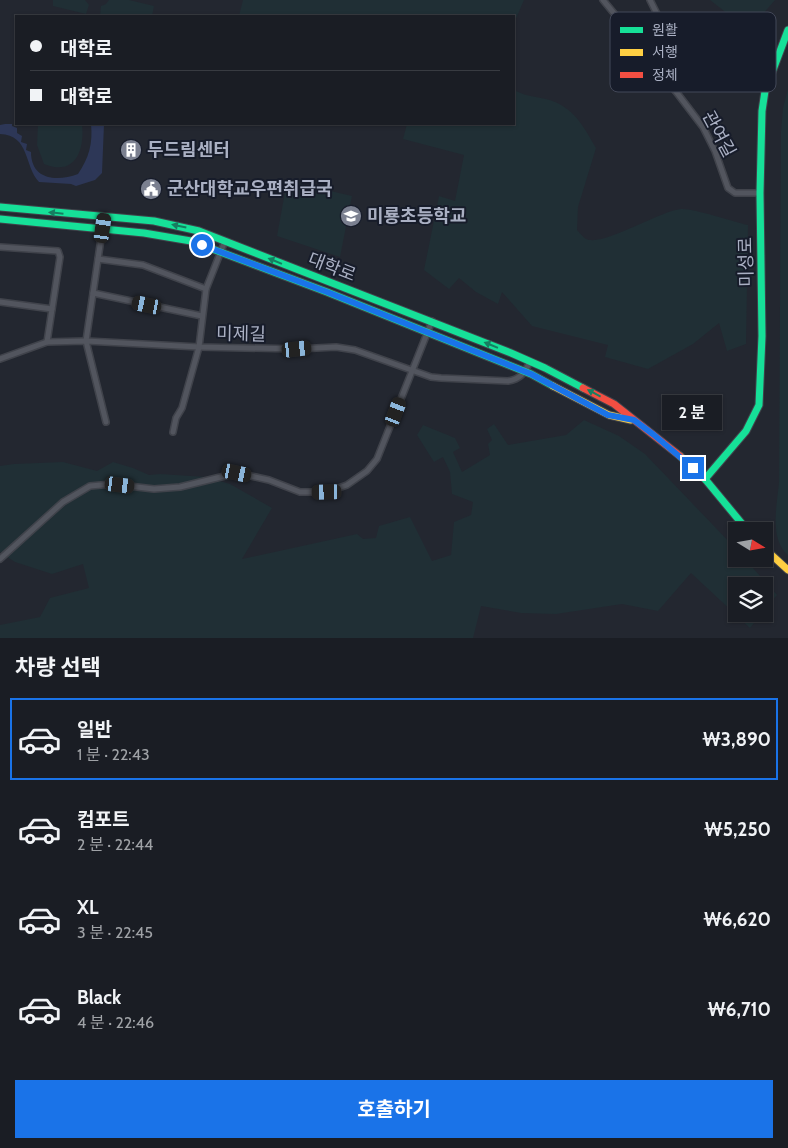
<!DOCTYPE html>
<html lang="ko">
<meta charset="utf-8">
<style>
body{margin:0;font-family:Cabin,"Noto Sans KR",sans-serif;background:#23262c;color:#f1f3f6;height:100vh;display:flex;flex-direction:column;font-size:19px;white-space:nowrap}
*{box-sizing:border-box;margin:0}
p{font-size:16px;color:#9fa2a6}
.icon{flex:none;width:28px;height:28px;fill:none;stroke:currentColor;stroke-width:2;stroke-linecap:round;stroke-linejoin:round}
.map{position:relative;height:638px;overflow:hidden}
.panel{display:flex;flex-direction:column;background:#1a1d24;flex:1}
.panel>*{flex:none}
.banner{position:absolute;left:15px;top:15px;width:500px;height:110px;border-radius:0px;box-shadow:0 1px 4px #0004,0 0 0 1px #383b41;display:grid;align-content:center;height:110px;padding:0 15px;background:#1a1d24}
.needle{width:32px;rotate:101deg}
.tools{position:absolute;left:728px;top:522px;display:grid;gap:10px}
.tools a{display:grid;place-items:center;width:45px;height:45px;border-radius:0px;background:#1a1d24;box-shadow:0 1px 4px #0004,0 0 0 1px #383b41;font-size:25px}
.end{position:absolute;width:22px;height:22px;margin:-11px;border:6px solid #1a73e8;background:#fff;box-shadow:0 0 0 2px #fff}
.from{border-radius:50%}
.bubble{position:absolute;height:35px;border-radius:0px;background:#1a1d24;box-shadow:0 1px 4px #0004,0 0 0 1px #383b41;font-size:16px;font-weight:700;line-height:35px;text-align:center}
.car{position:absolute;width:15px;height:30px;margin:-15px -8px;border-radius:6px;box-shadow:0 0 4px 1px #0007;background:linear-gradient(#222 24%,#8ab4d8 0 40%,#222 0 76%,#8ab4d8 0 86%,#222 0)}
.banner b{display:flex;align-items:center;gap:18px;height:48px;font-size:19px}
.banner b+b{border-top:1px solid #383b41}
.banner i{width:12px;height:12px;background:#f1f3f6}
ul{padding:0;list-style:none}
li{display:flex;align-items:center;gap:15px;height:82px;margin:0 10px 8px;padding:0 5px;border:2px solid transparent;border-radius:0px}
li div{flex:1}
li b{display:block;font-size:19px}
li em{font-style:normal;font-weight:700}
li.active{border-color:#1a73e8}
li>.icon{width:45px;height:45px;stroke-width:1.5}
h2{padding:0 15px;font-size:22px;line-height:60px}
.primary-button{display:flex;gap:10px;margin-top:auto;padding:10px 15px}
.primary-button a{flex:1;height:58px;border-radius:0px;background:#1a73e8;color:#fff;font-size:20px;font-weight:700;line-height:58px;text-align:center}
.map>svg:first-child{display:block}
.green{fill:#202f35}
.water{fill:#2d3757}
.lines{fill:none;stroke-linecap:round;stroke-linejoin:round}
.street-casing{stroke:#40434b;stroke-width:8}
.fast-casing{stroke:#40434b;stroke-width:9}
.slow-casing{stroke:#40434b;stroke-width:9}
.jam-casing{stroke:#40434b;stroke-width:9}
.street{stroke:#52555e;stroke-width:5}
.fast{stroke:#16e098;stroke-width:7}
.slow{stroke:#ffcf43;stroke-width:7}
.jam{stroke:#f24e42;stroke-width:7}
.oneway{fill:#167e61}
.route{stroke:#1a73e8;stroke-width:6}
.labels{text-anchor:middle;stroke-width:4;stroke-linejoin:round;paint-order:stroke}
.street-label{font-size:18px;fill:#aab0c3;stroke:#171c2a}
.poi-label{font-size:18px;font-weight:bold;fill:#aab0c3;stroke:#171c2a;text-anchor:start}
.key{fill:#171c2a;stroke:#434858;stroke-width:1}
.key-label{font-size:14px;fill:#aab0c3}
</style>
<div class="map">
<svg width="788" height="638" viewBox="0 0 788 638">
<rect width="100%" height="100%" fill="#232730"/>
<g class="green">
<polygon points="53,0 85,0 89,5 86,14 53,6"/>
<polygon points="109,0 129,0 154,6 152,16 100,16 101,6 106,4"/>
<polygon points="243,0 524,0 514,23 514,16 239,16"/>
<polygon points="710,0 775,0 756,22 733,18"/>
<path d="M 788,89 L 788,555 C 769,539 777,505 779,482 L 781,131 L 783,108 Z"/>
<path d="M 514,90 C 528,98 541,96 555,102 C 576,111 585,129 596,148 L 578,207 L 577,230 C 580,233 583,237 586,239 C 603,247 659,211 681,209 C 693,208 734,222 748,225 L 746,344 L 727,351 L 719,323 L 693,344 L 648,369 L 605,357 L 608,345 L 532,326 L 502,292 L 498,304 L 476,292 L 459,278 L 449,289 L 424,270 L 439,196 L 455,201 L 464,155 L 403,139 L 407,124 L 514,124 Z"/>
<path d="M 38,124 L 82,124 C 85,150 75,177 44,164 L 37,145 Z"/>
<polygon points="287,181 352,196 340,257 277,236"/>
<polygon points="584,420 619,436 645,454 736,549 736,559 745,559 777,595 764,611 764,586 736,586 736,614 761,614 750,628 691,573 658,611 622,604 556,614 521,613 481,606 473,638 0,638 0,625 40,617 50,598 89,588 83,564 52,574 15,562 0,552 0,466 14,464 63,462 97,471 113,462 133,468 149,475 160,474 206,477 230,484 272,508 242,559 357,534 363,539 376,538 379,526 410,517 432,561 451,555 454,522 471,515 473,502 452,494 450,472 443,457 434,462 417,435 423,425 455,438 460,448 453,452 462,472 490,455 488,444 492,440 487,429 494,424 508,445 566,435"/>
</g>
<path class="water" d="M 5,124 L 12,124 L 12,126 L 17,128 L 17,133 L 22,136 L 21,142 L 27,144 L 26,150 L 31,152 C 31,180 57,182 78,174 C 89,158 93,143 91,124 L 104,124 L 102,173 L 95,180 L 76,186 L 71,184 L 39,182 C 24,166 30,135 0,134 L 0,125 Z"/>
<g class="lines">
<g class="street-casing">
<g id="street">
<polyline points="603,0 645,51 703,127 715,151 728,188 735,193 760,193"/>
<polyline points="650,0 677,54 675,90"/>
<polyline points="104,218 86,341 106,422"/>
<polyline points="0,247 58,251 60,257 47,342"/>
<polyline points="98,259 143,265 206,289"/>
<polyline points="93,293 202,316"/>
<polyline points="0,302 52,309"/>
<path d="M 0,359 L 47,342 L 86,341 L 199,347 L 297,349 L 336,347 L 355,350 L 431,377 L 441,378 L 508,381 C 521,379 524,373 530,362"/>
<polyline points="173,432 176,418 182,408 199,347 206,289 225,241"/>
<polyline points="0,559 63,502 90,486 112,484 154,489 180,487 237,473 269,480 300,492 327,492 347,485 367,471 377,459 432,321"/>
</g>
</g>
<g class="fast-casing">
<g id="fast">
<polyline points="0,207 154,221 199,231 511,353 545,368 583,388"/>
<polyline points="0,219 144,233 191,241 327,292 531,374 553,386"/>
<polyline points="680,456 705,479 748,531"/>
<polyline points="705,479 746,431 759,405 762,336 760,193 762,111 765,91 788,30"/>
</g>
</g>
<g class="slow-casing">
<g id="slow">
<polyline points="553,386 609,415 631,420"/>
<polyline points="764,548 788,570"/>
</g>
</g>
<g class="jam-casing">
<polyline id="jam" points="583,388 614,404 680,456"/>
</g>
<use href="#street" class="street"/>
<use href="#fast" class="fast"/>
<use href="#slow" class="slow"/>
<use href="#jam" class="jam"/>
</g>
<defs><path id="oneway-solid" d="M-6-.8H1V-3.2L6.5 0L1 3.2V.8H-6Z" transform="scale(1.25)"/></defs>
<g class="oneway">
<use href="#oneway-solid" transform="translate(56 213) rotate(-174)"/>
<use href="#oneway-solid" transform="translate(179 226) rotate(-168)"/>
<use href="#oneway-solid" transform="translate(275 261) rotate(-158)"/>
<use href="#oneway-solid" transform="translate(491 345) rotate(-158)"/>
<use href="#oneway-solid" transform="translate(594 393) rotate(-152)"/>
</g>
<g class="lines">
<polyline class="route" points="202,245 327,292 531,374 608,415 634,420 654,435 693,468"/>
</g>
<defs>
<g id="building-disc" transform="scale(1.125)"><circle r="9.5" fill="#7b8090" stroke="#171c2a"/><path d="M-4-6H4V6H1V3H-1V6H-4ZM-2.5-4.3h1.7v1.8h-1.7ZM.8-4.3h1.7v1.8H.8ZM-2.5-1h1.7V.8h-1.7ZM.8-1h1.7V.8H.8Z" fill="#fff"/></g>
<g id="civic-disc" transform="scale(1.125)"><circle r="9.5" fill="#7b8090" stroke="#171c2a"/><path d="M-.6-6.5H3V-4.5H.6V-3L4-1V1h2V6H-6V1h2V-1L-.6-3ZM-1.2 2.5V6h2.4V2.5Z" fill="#fff"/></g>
<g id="school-disc" transform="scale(1.125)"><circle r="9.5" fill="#7b8090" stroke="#171c2a"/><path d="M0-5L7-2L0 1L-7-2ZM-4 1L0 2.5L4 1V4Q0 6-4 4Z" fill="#fff"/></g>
</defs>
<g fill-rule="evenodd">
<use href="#building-disc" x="131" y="150"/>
<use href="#civic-disc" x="151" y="189"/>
<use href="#school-disc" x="351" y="216"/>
</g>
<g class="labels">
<g class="street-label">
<text transform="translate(719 134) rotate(62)" y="6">관여길</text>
<text transform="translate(746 262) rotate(-91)" y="6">미성로</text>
<text transform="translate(332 267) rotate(21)" y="6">대학로</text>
<text transform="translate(241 334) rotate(1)" y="6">미제길</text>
</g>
<g class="poi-label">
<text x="147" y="156">두드림센터</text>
<text x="167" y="195">군산대학교우편취급국</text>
<text x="367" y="222">미룡초등학교</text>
</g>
</g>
<rect x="610" y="12" width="166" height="80" rx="8" class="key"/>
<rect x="620" y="27" width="23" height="6" fill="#16e098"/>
<rect x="620" y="49" width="23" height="7" fill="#ffcf43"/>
<rect x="620" y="72" width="23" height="6" fill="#f24e42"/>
<g class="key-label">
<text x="652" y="35">원활</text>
<text x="652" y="57">서행</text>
<text x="652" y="80">정체</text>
</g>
</svg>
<div class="tools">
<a><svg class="needle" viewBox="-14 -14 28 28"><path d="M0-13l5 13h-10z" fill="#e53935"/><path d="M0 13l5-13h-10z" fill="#9fa2a6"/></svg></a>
<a><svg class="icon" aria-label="layers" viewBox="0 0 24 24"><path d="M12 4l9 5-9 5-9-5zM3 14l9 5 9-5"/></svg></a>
</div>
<i class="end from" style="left:202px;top:245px"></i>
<i class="end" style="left:693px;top:468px"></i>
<div class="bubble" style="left:662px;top:395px;width:60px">2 분</div>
<i class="car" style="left:103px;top:228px;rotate:8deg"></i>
<i class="car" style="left:147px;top:305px;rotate:282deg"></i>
<i class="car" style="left:297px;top:349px;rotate:84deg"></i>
<i class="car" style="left:396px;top:412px;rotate:21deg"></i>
<i class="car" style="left:237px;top:473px;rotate:102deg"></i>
<i class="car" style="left:120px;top:485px;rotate:97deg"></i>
<i class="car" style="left:327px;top:492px;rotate:269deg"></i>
<div class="banner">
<b><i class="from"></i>대학로</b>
<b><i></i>대학로</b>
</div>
</div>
<section class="panel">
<h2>차량 선택</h2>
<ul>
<li class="active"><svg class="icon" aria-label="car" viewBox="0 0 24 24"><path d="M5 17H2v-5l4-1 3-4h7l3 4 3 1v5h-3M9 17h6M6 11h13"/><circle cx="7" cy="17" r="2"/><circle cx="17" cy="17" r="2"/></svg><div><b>일반</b><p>1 분 · 22:43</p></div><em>₩3,890</em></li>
<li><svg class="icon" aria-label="car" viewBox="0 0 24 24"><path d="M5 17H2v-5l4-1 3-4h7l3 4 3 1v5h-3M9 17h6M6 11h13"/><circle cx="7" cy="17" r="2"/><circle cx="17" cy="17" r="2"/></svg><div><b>컴포트</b><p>2 분 · 22:44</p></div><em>₩5,250</em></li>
<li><svg class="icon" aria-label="car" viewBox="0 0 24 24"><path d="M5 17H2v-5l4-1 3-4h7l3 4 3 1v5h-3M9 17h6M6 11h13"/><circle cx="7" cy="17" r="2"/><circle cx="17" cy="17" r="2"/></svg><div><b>XL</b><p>3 분 · 22:45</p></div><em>₩6,620</em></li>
<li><svg class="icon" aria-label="car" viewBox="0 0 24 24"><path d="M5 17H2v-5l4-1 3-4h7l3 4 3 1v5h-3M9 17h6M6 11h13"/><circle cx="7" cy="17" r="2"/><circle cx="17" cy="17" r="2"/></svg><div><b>Black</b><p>4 분 · 22:46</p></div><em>₩6,710</em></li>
</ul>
<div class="primary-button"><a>호출하기</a></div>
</section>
